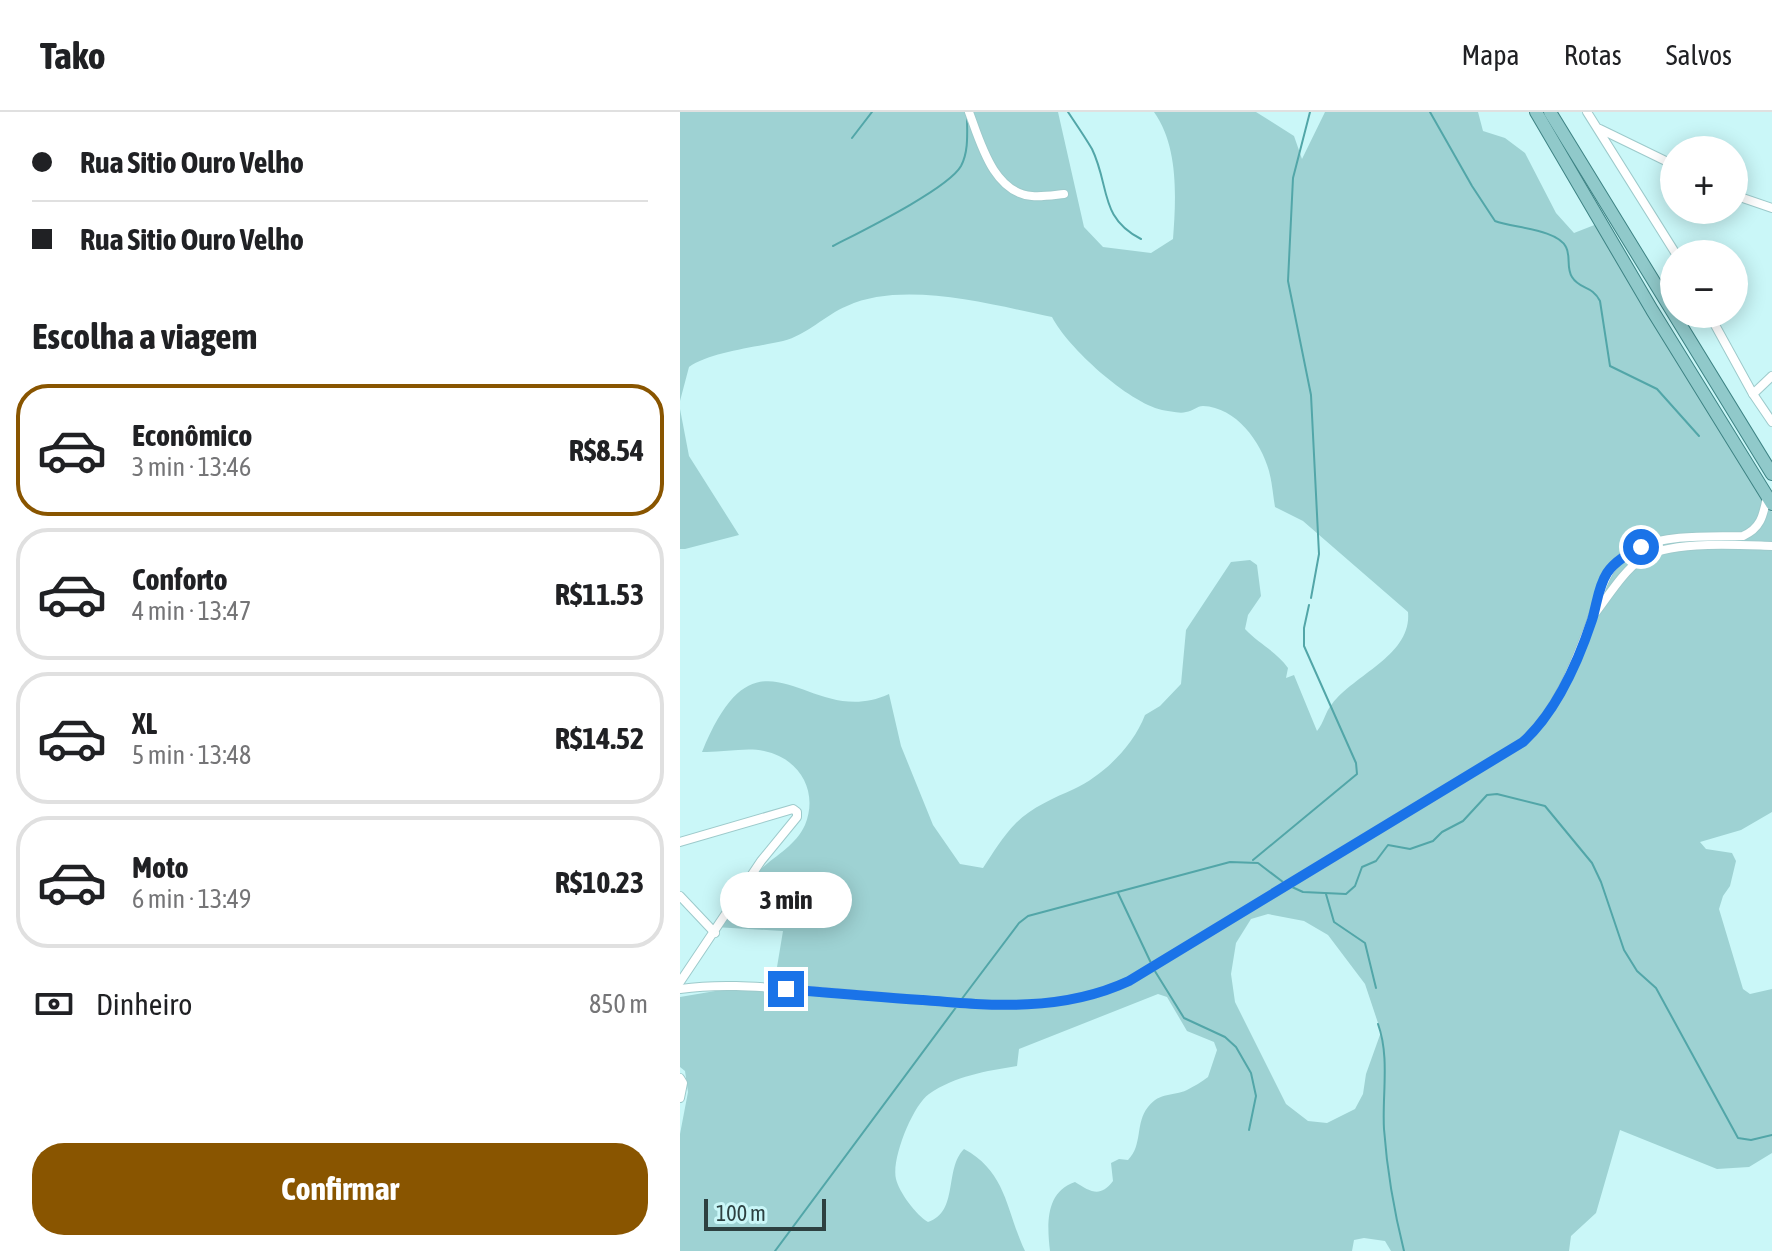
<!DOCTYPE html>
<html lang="pt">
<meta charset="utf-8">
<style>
body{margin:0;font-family:"Asap Condensed",sans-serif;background:#f2f2f2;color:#202124;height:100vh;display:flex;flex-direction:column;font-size:30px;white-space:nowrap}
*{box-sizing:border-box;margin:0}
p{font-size:26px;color:#757577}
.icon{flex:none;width:44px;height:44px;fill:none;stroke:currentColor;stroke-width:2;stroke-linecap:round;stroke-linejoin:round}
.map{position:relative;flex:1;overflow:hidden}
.sheet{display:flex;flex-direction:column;background:#fff;width:680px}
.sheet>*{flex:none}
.hud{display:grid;align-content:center;height:176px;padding:0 32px;background:#fff}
.fabs{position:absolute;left:980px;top:24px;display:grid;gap:16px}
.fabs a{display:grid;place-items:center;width:88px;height:88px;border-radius:50%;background:#fff;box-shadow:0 4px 20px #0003;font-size:40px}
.scale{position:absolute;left:24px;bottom:20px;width:122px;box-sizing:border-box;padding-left:8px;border:4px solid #2d4040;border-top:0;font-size:22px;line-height:28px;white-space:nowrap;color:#2d4040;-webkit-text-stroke:6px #caf7f8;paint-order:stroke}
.end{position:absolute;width:36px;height:36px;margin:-18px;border:10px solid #1a73e8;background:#fff;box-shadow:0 0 0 4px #fff}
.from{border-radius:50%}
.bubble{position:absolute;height:56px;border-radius:28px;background:#fff;box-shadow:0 4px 20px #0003;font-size:26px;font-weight:700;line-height:56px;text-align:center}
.hud b{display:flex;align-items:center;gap:28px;height:76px;font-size:30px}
.hud b+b{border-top:2px solid #e0e0e0}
.hud i{width:20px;height:20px;background:#202124}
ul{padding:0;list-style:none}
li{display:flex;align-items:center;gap:24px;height:132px;margin:0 16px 12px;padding:0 16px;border:4px solid #e0e0e0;border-radius:32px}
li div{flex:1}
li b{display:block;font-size:30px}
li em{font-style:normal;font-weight:700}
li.on{border-color:#895500}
li>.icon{width:72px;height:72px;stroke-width:1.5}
h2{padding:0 32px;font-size:36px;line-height:96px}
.pay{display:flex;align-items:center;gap:20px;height:88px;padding:0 32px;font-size:30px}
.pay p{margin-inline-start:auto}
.cta{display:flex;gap:16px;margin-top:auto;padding:16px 32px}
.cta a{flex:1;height:92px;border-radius:32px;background:#895500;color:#fff;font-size:32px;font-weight:700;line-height:92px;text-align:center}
header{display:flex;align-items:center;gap:48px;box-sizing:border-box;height:112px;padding:0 40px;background:#fff;border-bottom:2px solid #e0e0e0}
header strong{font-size:38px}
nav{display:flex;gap:44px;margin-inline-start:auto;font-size:28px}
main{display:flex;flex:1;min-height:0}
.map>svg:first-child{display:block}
.green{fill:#9ed2d3;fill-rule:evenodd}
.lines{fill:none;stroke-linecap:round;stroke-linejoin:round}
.stream{stroke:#52a6a8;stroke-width:2}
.street-casing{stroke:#9dcacb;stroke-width:10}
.primary-casing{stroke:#3d8283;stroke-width:14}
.street{stroke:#fff;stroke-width:8}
.primary{stroke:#90c9ca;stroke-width:12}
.route{stroke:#1a73e8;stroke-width:10}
</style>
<header>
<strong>Tako</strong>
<nav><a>Mapa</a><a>Rotas</a><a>Salvos</a></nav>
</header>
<main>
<section class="sheet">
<div class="hud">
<b><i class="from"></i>Rua Sitio Ouro Velho</b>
<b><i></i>Rua Sitio Ouro Velho</b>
</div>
<h2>Escolha a viagem</h2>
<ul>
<li class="on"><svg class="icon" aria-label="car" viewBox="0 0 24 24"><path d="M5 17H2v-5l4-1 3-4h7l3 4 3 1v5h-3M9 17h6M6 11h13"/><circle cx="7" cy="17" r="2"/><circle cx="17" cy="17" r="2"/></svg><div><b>Econômico</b><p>3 min · 13:46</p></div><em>R$8.54</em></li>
<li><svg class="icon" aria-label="car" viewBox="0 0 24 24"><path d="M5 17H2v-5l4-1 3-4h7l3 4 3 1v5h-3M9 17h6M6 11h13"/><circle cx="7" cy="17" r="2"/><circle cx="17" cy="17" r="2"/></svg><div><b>Conforto</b><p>4 min · 13:47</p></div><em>R$11.53</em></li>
<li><svg class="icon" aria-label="car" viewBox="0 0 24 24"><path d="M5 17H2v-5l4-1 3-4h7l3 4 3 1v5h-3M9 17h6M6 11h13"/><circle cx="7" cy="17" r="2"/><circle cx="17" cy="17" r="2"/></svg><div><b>XL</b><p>5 min · 13:48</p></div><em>R$14.52</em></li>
<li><svg class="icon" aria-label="car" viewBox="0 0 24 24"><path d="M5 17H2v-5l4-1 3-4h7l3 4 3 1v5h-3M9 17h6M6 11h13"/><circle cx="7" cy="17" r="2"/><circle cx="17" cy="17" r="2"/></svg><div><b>Moto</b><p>6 min · 13:49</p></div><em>R$10.23</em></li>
</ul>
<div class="pay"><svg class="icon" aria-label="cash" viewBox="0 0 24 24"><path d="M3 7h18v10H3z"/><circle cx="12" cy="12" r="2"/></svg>Dinheiro<p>850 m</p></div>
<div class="cta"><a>Confirmar</a></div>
</section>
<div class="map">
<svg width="1092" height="1139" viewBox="0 0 1092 1139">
<rect width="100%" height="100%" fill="#caf7f8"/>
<g class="green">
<path d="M 0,0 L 378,0 L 404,115 L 423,135 L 471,141 L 493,127 C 496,87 499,35 474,0 L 576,0 L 614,24 L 622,47 L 645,0 L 798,0 L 803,19 L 825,26 L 845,41 L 876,101 L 894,121 L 917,112 L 1092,400 L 1092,700 L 1061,718 L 1020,730 L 1026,737 L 1052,741 L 1056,749 L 1050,774 L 1043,784 L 1039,797 L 1063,877 L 1070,882 L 1092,877 L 1092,1041 L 1069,1055 L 1037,1057 L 940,1018 L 916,1101 L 891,1124 L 889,1139 L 711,1139 L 705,1129 L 684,1126 L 674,1128 L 672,1139 L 370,1139 C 367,1113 365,1080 395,1070 C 411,1080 420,1086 433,1069 L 431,1051 L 439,1047 L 448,1048 C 463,1033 455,1011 468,995 C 481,979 492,985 507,978 C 514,974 522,970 528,965 L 537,938 L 534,930 L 507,919 L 487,885 L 478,882 L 339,937 L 337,954 C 306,959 275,964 249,982 C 233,993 211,1047 216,1067 C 219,1080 236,1103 248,1110 C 279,1100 264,1057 284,1037 C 327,1060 326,1099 345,1139 L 0,1139 L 0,1022 L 8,980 L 5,959 L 0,955 L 0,885 L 47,877 L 93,879 L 103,819 L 35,815 C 49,797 62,777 77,761 C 92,745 115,735 125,713 C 139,679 119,646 84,639 C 65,635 41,641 22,640 C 80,498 127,620 209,582 L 221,634 L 253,713 L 280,752 L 303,756 C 313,741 323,724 336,711 C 352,695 374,686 394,677 C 424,663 453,634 465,603 L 480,594 L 501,572 L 506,518 L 551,450 L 570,448 L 577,453 L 581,484 L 568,503 L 565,517 C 579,532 596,539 608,556 L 606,566 L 614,563 L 637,619 C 644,611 645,600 652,592 C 675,562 732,543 728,500 L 623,409 L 595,395 C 593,383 592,370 589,359 C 581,330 556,295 523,294 C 517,294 513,299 506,300 C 500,302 489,299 482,298 C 448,290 388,236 372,205 C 313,193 224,168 167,194 C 145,203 127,223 103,229 C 77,235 30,240 9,255 L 0,289 ZM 588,802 L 624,809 L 648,823 L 685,872 L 701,920 L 686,962 L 683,982 L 675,997 L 647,1011 L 628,1009 L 606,992 L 555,890 L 551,862 L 556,831 L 571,807 Z"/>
<polygon points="0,297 9,344 59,423 5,437 0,437"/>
</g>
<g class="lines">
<g class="stream">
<path d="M 388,0 C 396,12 405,25 412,37 C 430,74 419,106 461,127"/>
<polyline points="630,0 613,66 608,169 631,283 639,442 631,486"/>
<path d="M 750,0 L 792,74 L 815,109 C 833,116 877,117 886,135 C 891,144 886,156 892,165 C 900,178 912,173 920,189 L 930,254 L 977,277 L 1019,324"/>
<polyline points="172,26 192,0"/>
<path d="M 153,134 C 180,120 268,77 281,54 C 289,39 287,20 287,4"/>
<polyline points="573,748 677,662 676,651 624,534 624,516 629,493"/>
<polyline points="612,775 623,780 666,782 675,774 682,755 696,749 708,733 730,737 753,729 762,720 783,709 807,683 817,682 865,694 912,751 921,770 944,838 957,859 976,876 1058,1026 1071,1028 1092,1023"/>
<polyline points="438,781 471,851"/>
<polyline points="646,782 654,810 685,831 696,876"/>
<polyline points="473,856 504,906 545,925 556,935 571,961 576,984 569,1018"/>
<polyline points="281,888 339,811 348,804 550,750 578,751 603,770"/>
<path d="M 698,912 C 710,945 702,983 704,1017 C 707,1058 714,1099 724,1139"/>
<polyline points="95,1139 277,894"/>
</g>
<g class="street-casing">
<g id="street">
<path d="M 289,0 C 300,29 313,81 352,84 C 362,85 374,83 384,82"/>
<polyline points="907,0 996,142"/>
<polyline points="920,17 994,53"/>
<polyline points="1054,83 1092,96"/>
<polyline points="1029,202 1073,282 1092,310"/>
<polyline points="1073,282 1092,264"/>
<path d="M 916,500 C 929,483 943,460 961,447 C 988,428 1059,433 1092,434"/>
<polyline points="0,730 113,697 117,700 117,705 81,749 0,870"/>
<polyline points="0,784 35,821"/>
<path d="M 0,877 C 41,871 82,875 122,878 C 173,882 224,887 275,891 C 336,894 392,896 449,869 L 843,630 C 876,600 893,556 909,514 C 922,481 921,452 959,435 C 990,422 1030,425 1063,424 C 1081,416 1083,404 1087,385"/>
<polyline points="0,966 3,971 0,986"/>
</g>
</g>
<g class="primary-casing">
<g id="primary">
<polyline points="856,0 972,198 1092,392"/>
<polyline points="870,0 1092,362"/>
</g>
</g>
<use href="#street" class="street"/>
<use href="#primary" class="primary"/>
</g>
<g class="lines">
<path class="route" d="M 106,877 C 151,881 196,885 242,888 C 313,894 382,900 449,869 L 843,630 C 876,600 898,550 912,508 C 917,492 918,475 927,461 C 935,449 948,442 961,435"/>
</g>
</svg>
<div class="fabs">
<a>+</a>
<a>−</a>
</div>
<div class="scale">100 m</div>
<i class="end from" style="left:961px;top:435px"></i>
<i class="end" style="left:106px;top:877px"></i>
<div class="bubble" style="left:40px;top:760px;width:132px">3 min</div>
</div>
</main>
